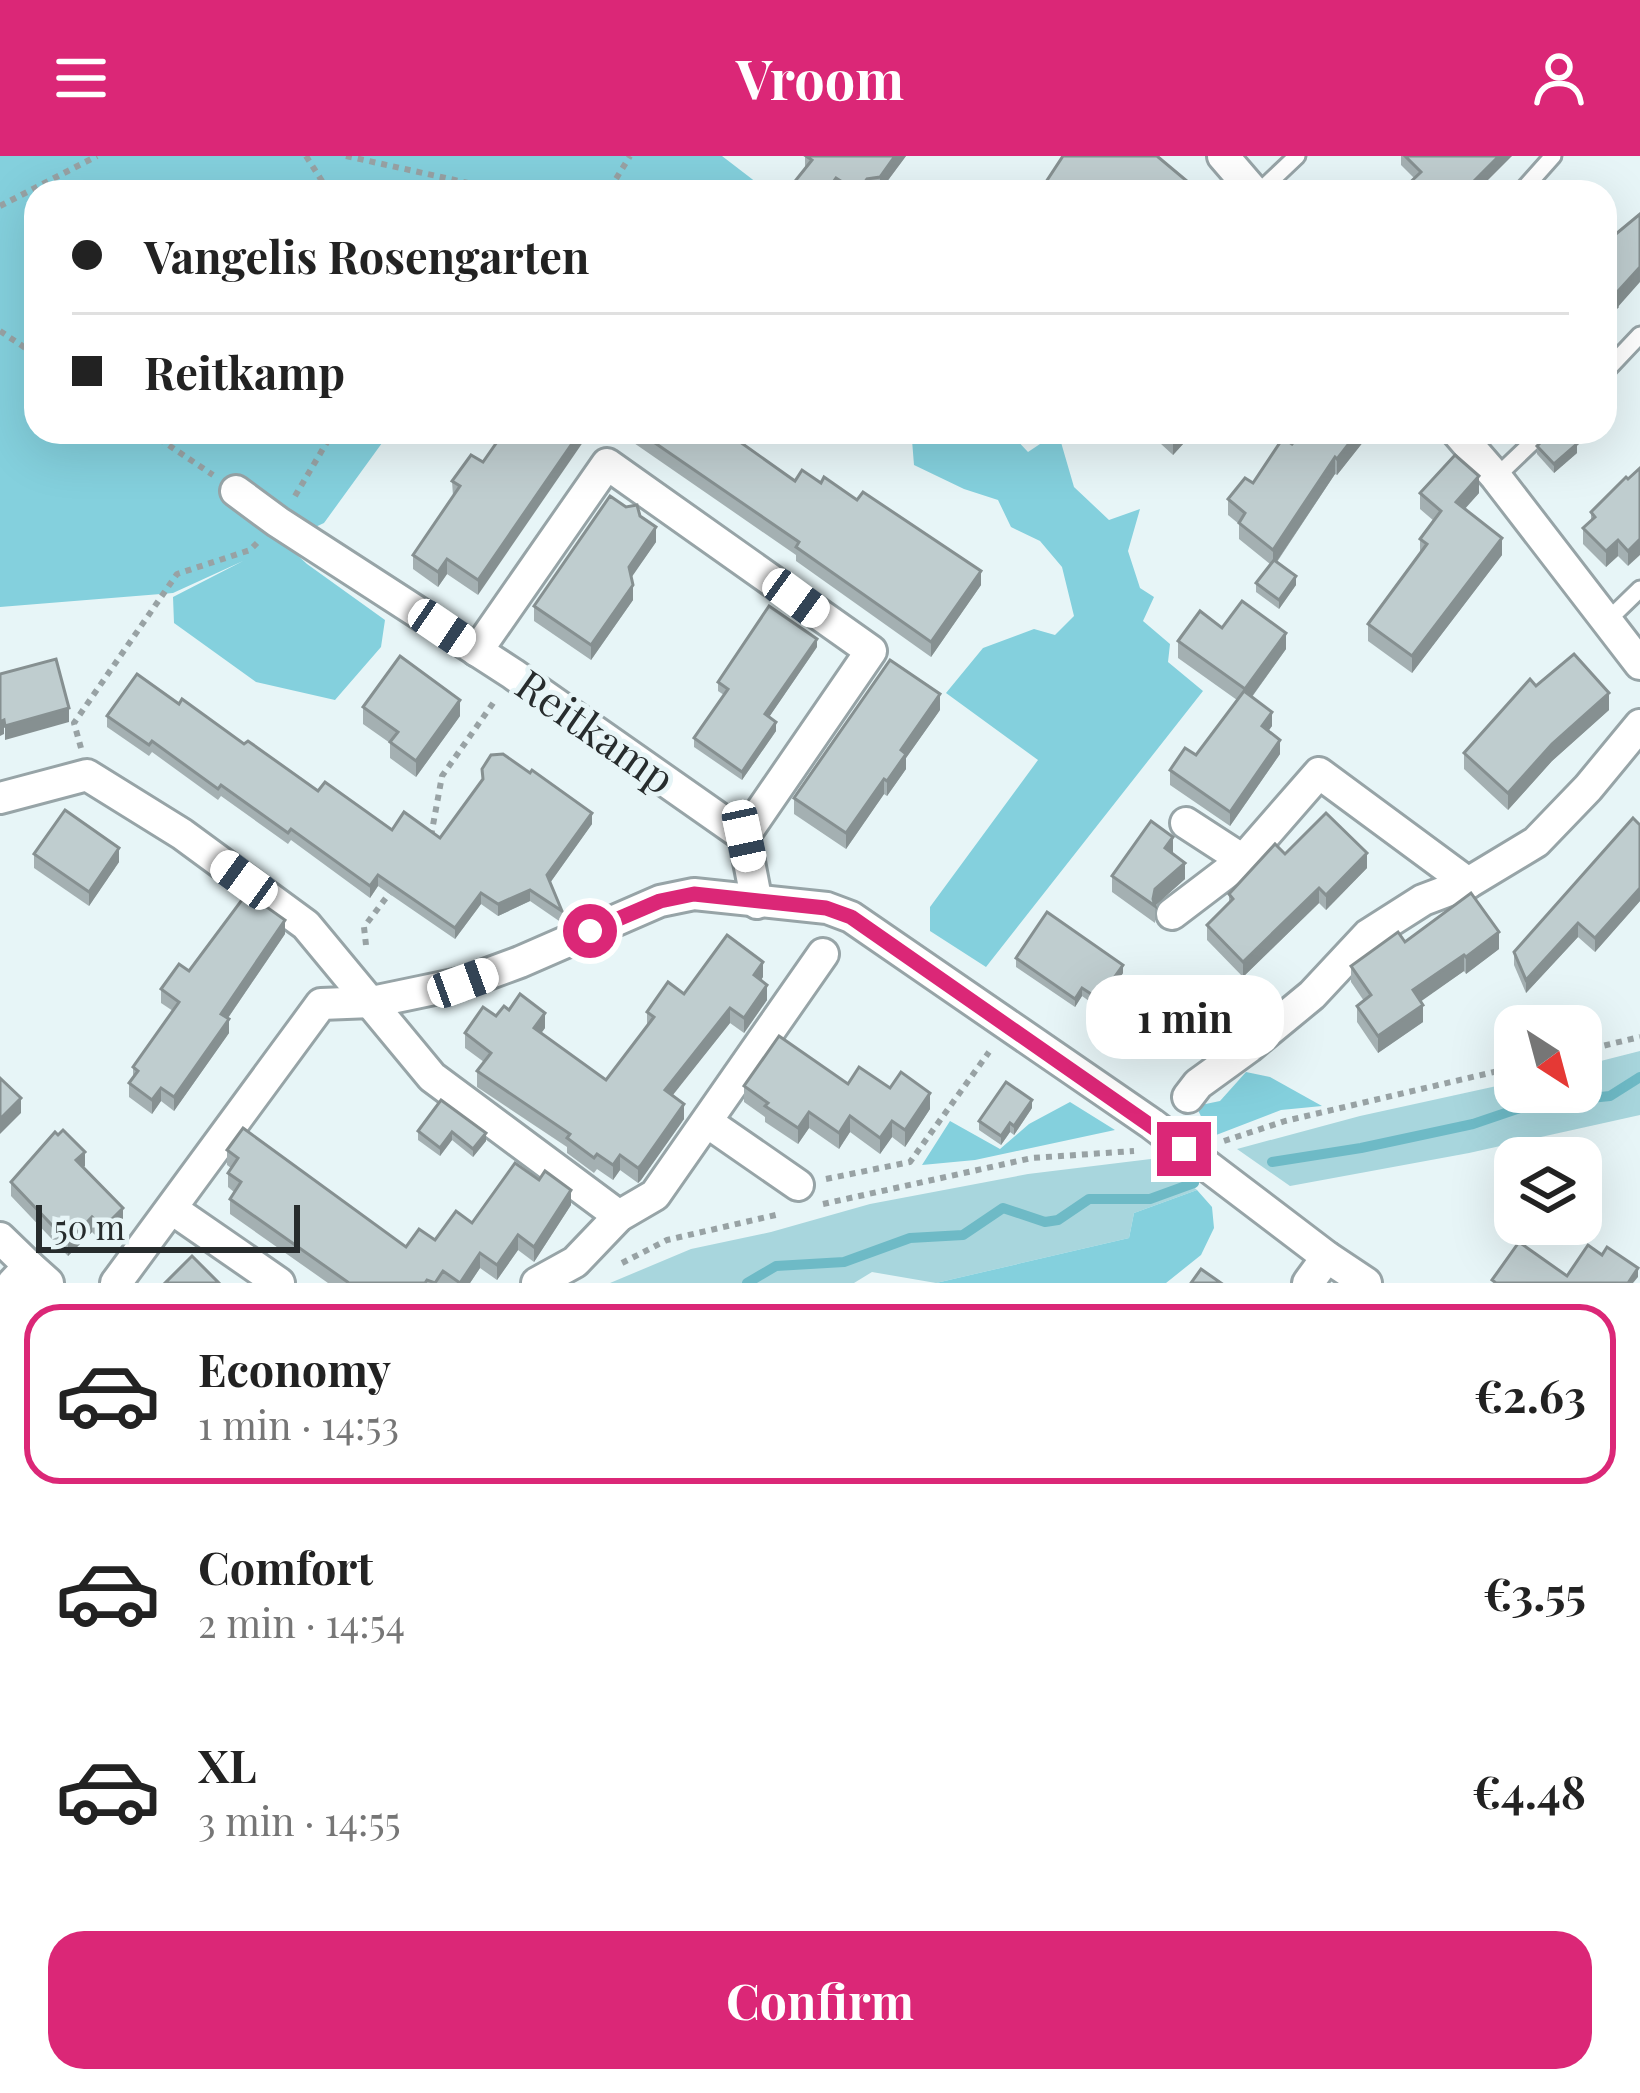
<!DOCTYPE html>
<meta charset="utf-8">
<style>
body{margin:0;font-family:"Playfair Display",serif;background:#f6f6f6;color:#222;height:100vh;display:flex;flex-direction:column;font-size:45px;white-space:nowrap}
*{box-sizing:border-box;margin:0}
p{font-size:39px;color:#767676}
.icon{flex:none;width:66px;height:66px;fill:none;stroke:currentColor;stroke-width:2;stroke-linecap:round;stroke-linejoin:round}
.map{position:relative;height:1127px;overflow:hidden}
.details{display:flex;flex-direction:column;background:#fff;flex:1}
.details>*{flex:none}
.guide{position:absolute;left:24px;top:24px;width:1593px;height:264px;border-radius:36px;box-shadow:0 12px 48px #0002;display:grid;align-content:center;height:264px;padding:0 48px;background:#fff}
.needle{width:78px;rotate:144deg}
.tools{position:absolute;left:1494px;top:849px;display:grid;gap:24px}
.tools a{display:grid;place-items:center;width:108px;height:108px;border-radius:24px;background:#fff;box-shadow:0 12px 48px #0002;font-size:60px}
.scale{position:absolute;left:36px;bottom:30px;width:264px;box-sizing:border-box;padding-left:12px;border:6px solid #272c2d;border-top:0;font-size:33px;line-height:42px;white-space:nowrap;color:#272c2d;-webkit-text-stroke:9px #e7f5f7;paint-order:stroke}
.end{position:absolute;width:54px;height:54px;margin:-27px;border:15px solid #db2777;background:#fff;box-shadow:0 0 0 6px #fff}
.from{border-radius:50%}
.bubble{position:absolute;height:84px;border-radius:36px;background:#fff;box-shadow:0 12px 48px #0002;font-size:39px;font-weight:700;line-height:84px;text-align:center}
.car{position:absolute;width:36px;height:72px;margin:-36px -18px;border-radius:15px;box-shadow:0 0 9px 3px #0007;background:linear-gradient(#fff 24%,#345 0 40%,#fff 0 76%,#345 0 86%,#fff 0)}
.guide b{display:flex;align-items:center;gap:42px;height:114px;font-size:45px}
.guide b+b{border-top:3px solid #e0e0e0}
.guide i{width:30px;height:30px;background:#222}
ul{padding:21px 0 0;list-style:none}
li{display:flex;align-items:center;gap:36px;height:180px;margin:0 24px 18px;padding:0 24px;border:6px solid transparent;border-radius:36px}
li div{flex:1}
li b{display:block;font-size:45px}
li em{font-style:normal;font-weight:700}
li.on{border-color:#db2777}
li>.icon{width:108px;height:108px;stroke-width:1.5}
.button{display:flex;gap:24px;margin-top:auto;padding:24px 48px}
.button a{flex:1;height:138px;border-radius:36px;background:#db2777;color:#fff;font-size:48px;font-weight:700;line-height:138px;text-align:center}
header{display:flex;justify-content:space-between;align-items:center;height:156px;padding:0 48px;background:#db2777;color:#fff;font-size:54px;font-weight:700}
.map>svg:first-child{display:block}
.green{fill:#a8d6dd}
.forest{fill:#84d0dd}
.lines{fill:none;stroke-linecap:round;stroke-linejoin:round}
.stream{stroke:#6ebac6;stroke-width:10}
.service-casing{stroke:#97a4a7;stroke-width:21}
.minor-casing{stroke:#97a4a7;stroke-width:36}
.path{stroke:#98a2a4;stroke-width:6;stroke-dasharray:6 6;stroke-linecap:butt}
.service{stroke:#fff;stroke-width:15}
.minor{stroke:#fff;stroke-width:30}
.wall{fill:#a4b0b2}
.shaded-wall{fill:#869091}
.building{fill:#bfcdcf;stroke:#869091;stroke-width:3}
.route{stroke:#db2777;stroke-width:15}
.labels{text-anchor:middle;stroke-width:10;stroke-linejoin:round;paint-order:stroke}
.street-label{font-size:42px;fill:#272c2d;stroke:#e7f5f7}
</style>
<header><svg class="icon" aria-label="menu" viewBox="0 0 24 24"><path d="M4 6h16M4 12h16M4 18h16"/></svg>Vroom<svg class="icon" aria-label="person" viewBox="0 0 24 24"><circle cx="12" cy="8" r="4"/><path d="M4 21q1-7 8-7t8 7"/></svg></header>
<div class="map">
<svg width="1640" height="1127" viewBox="0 0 1640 1127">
<rect width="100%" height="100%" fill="#e7f5f7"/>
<g class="green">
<polygon points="1640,895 1640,959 1469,997 1290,1030 1237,993 1360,960 1515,926 1515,936 1581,936 1581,910"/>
<polygon points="1159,1002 1197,1034 1134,1057 1129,1082 936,1127 872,1116 854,1127 610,1127 691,1093 771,1076 870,1048 1028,1018"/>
</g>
<g class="forest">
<polygon points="0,0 722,0 769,36 36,36 36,276 390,276 324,367 283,386 307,408 385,464 381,491 335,544 256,526 174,467 173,441 243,405 173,437 0,451"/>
<polygon points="899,276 1009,276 1028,296 1058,276 1074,331 1109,364 1140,353 1128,395 1140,432 1154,441 1143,465 1170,488 1168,506 1203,535 986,811 930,775 930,751 1038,604 946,537 983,492 1034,473 1055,479 1074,460 1062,411 1040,385 1011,371 998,344 964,333 914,309 912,284"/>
<polygon points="1246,916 1270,921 1322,950 1281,954 1211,981 1196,950 1220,945"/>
<polygon points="1070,946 1115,974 975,1004 922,1009 950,965 1000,993 1029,968"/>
<polygon points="1197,1034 1212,1051 1214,1072 1201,1099 1166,1127 936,1127 1129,1082 1134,1057"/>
</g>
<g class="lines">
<g class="stream">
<polyline points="1272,1006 1361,992 1473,968 1532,948 1610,940 1640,921"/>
<polyline points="747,1127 776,1110 844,1106 910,1082 963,1079 1003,1052 1045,1066 1058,1064 1089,1043 1150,1043 1194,1027"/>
</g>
<g class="service-casing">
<g id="service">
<polyline points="1259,36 1297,0"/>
<polyline points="1521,36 1553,0"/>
<polyline points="1605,216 1640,179"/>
<polyline points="1496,321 1543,276"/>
<polyline points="1607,465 1640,433"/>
</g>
</g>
<g class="minor-casing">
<g id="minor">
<polyline points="1223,0 1254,36"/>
<polyline points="1457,276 1496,321 1640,508"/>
<polyline points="236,335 278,366 513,518 744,680 757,747"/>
<polyline points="477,495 607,308 871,495 744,680"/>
<polyline points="0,642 87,619 182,678 306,769 432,921 619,1060"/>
<polyline points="1186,667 1243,704"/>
<polyline points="1172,758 1243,704 1319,617 1468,727"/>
<polyline points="1188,941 1198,928 1249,891 1312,839 1368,779 1423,744 1468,727 1536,686 1588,632 1640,569"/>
<polyline points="707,966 798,1029"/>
<polyline points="172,1053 279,1127"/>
<polyline points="0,1082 29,1110"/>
<polyline points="13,1127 29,1110 48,1127"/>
<polyline points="116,1127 321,848 372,846 463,827 520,806 660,745 694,738 827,752 851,761 1152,968 1327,1101 1366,1127"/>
<polyline points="537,1127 575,1106 619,1060 655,1039 823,798"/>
<polyline points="1308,1127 1327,1101"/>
</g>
</g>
<g class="path">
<polyline points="306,0 329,36"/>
<polyline points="346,0 500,34"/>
<polyline points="501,33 522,30 611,31 630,0"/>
<polyline points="0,50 97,0"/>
<polyline points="0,175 36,199"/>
<polyline points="149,276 213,319"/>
<polyline points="295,340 333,276"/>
<polyline points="81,592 74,567 177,418 250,394 257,387"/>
<polyline points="431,680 442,620 496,543"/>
<polyline points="366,789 364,771 392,734"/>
<polyline points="1581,895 1640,881"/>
<polyline points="1224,985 1285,965 1515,911"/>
<polyline points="826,1023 910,1006 989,896"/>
<polyline points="823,1048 1032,1002 1134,995"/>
<polyline points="622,1107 667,1084 780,1058"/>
</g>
<use href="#service" class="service"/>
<use href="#minor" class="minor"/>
</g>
<g class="wall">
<polygon points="805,0 906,0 880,35 792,36 792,29 805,13"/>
<polygon points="1401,0 1512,0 1414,22 1401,9"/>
<polygon points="618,276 726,276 795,325 821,327 981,429 931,501 796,405 796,399"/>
<polygon points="1148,276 1194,276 1173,299"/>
<polygon points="1371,276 1337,319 1335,318 1277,406 1296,429 1279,453 1256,436 1256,427 1270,408 1239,383 1239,368 1228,359 1228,343 1253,327 1292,288"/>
<polygon points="1537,290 1577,297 1554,317 1537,298"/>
<polygon points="483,306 478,439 447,418 438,431 413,413 413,399 453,340 452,325"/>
<polygon points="1628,323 1628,410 1618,400 1606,411 1583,388 1583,372 1591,365 1591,356"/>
<polygon points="1420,337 1479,337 1464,353 1502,399 1412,517 1368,485 1368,468 1420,398 1420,383 1434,365 1420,353"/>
<polygon points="640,360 656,386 631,421 633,444 591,504 534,465 534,450"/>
<polygon points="1222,472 1286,493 1252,541 1272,570 1268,575 1280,598 1230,670 1170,629 1170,614 1196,599 1237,544 1178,502 1178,485"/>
<polygon points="817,491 769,561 776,575 742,624 694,591 694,582 724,539 718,535 718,526"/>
<polygon points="1536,530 1609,554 1552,605 1508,654 1464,613 1464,597"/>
<polygon points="179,548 318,635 392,674 440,682 482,624 482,613 592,668 550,727 562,755 562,767 530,745 498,760 481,748 455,783 378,730 370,742 291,684 288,688 221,640 218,644 152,596 149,600 107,571 107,560"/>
<polygon points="363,551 460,560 416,621 390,602 390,587 363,568"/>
<polygon points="940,554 906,602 906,613 887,640 884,638 846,693 794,658 794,642"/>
<polygon points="1640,669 1640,745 1595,796 1578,781 1526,837 1514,809 1514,796"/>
<polygon points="34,698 119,706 89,750 34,712"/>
<polygon points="1173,698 1185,723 1155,749 1155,767 1112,736 1112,720"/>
<polygon points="1285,698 1367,712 1326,754 1319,747 1243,821 1207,784 1207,769 1229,747 1229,738"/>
<polygon points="285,778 228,862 229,877 174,955 161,945 152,958 129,941 129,927 133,922 133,911 173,855 161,847 161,833 189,815"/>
<polygon points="1499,793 1466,818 1464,815 1420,845 1423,866 1378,897 1357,866 1357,850 1364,845 1351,826 1351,810"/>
<polygon points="1016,802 1123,817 1099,852 1082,840 1075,851 1016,811"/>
<polygon points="763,821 761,824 767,844 744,877 730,867 672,939 684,963 641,1024 638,1027 620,1014 613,1024 597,1013 594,1017 567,997 567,991 477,931 477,915 484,906 465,892 465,877 545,872 541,877 606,924 647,870 647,856 684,838"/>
<polygon points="1184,854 1157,892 1121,867 1121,859"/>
<polygon points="848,928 890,932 930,953 905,991 892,981 880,998 850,976 839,993 809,972 798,988 765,966 765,961 744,946 744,930"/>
<polygon points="441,944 486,985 473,1001 452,984 440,1000 418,984 418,975"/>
<polygon points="1032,952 1014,979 1010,976 1001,989 979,974 979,965"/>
<polygon points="58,979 85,1010 83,1011 123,1066 103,1087 92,1076 68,1100 11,1040 11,1026"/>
<polygon points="227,994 406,1091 435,1084 472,1067 571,1049 534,1106 518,1094 497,1124 480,1112 470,1127 328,1127 230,1058 230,1043 234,1036 228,1031 228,1017 231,1012 227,1009"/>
</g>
<g class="shaded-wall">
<polygon points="895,0 906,0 880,35 880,21"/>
<polygon points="1499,0 1512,0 1476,36 1463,36"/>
<polygon points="836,22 836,36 826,36"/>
<polygon points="867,23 867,36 858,36"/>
<polygon points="1640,111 1640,126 1617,152 1617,166 1605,177 1605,162 1610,144"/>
<polygon points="580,276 590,276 478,439 478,424"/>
<polygon points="1181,276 1194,276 1173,299 1173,284"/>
<polygon points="1358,276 1371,276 1337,319 1337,303"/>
<polygon points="1577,288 1577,297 1554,317 1554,308"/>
<polygon points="1335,301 1335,318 1273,411 1273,394"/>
<polygon points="1479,320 1479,337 1456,363 1456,346"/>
<polygon points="656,371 656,386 629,425 629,411"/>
<polygon points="1502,382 1502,399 1412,517 1412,500"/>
<polygon points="1640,383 1640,399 1628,410 1628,395"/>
<polygon points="1618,384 1618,400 1606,411 1606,395"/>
<polygon points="447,403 447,418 438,431 438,416"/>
<polygon points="981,415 981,429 931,501 931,486"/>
<polygon points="1296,420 1296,429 1279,453 1279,444"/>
<polygon points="633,429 633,444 591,504 591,489"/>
<polygon points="1286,477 1286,493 1245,550 1245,533"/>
<polygon points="817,483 817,491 765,567 765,558"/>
<polygon points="1609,537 1609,554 1552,605 1508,654 1508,637 1552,588"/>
<polygon points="940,538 940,554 906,602 906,613 887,640 887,625 901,594"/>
<polygon points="460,544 460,560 416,621 416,605"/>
<polygon points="69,552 69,566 5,584 5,570"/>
<polygon points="1272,556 1272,570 1262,584 1262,570"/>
<polygon points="4,564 4,578 0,580 0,566"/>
<polygon points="776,566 776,575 742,624 742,616"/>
<polygon points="1280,584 1280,598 1230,670 1230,656"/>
<polygon points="884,623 884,638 846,693 846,677"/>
<polygon points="592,657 592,668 547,731 547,719"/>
<polygon points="1173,681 1173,697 1165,692"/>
<polygon points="119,692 119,706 89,750 89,736"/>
<polygon points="1367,697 1367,712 1326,754 1326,739"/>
<polygon points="1185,707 1185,723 1155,750 1153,748 1155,733"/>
<polygon points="378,719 378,730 370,742 370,730"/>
<polygon points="1319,732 1319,747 1243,821 1243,806"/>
<polygon points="1640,732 1640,745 1595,796 1595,782"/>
<polygon points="530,734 530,745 498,760 498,748"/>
<polygon points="481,737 481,748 455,783 455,772"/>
<polygon points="285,764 285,778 221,872 221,858"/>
<polygon points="1578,767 1578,781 1526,837 1526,824"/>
<polygon points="1499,776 1499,793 1466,818 1466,801"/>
<polygon points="1464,799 1464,815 1413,851 1413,834"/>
<polygon points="763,806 763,821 754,834 754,819"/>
<polygon points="1123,809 1123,817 1099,852 1099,843"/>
<polygon points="767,829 767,844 744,877 744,862"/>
<polygon points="1082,832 1082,840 1075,851 1075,843"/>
<polygon points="1184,845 1184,854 1157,892 1157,884"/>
<polygon points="1423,849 1423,866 1378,897 1378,880"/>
<polygon points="730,852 730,867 665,949 665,934"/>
<polygon points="545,857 545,872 534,887 534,872"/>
<polygon points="229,863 229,877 174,955 174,941"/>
<polygon points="161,932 161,945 152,958 152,944"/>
<polygon points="930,937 930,953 905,991 905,974"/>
<polygon points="21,942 21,957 0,978 0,963"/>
<polygon points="1032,944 1032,952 1014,979 1014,970"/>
<polygon points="684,948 684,963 641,1024 638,1027 638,1012"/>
<polygon points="809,956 809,972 798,988 798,972"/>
<polygon points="850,960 850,976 839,993 839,977"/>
<polygon points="892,965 892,981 880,998 880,982"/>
<polygon points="1010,967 1010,976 1001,989 1001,980"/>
<polygon points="452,976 452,984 440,1000 440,992"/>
<polygon points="486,977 486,985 473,1001 473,993"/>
<polygon points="85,996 85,1010 76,1018 76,1004"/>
<polygon points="620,999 620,1014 613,1024 613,1009"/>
<polygon points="571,1034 571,1049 534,1106 534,1091"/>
<polygon points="123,1052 123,1066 103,1087 103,1072"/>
<polygon points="92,1061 92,1076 68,1100 68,1086"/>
<polygon points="518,1079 518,1094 497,1124 497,1109"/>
<polygon points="480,1097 480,1112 470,1127 460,1127"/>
<polygon points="1638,1112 1638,1121 1633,1127 1628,1127"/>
</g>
<g class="building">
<polygon points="806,0 895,0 880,21 867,23 858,36 836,22 826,36 802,36 792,29 812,4"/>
<polygon points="1063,0 1157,0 1194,31 1190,36 1116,36 1108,30 1104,36 1050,36 1052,33 1044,29"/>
<polygon points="1405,0 1499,0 1463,36 1400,36 1421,16"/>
<polygon points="1640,58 1640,111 1610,144 1617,151 1605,162 1605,87"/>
<polygon points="504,276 580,276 478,424 447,403 438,416 413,399 460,330 452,325 471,299 483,306"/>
<polygon points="639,276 726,276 795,325 802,314 821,327 824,321 857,344 863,336 981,415 931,486 796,391 799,386"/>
<polygon points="1164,276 1181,276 1173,284"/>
<polygon points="1302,276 1358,276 1337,303 1335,301 1273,394 1239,367 1245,357 1228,343 1245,322 1253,327 1283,282 1292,288"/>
<polygon points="1551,276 1566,276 1577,288 1554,308 1537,290"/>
<polygon points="1455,299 1479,320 1456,346 1502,382 1412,500 1368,468 1427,388 1420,383 1441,355 1420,337"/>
<polygon points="1640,312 1640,383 1628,395 1618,384 1606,395 1583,372 1595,361 1591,356 1626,321 1628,323"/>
<polygon points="610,340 626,351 637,349 640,360 656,371 629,411 633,429 591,489 534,450"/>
<polygon points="1274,404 1296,420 1279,444 1256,427"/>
<polygon points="1242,445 1286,477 1245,533 1178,485 1200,455 1222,472"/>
<polygon points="769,450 817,483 765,558 776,566 742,616 694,582 728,533 718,526"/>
<polygon points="1574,498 1609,537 1552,588 1508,637 1464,597 1530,523 1536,530"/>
<polygon points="400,500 460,544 416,605 390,586 398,576 363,551"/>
<polygon points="56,503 69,552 5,570 4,564 0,566 0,518"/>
<polygon points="890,504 940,538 901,594 906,598 887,625 884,623 846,677 794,642"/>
<polygon points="137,518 179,548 182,543 244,588 248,585 318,635 325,626 392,674 404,656 440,682 483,623 482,613 491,599 503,598 530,617 532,614 592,657 547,719 562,755 530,734 498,748 481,737 455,772 378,719 370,730 291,673 288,677 221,629 218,633 152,585 149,589 107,560"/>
<polygon points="1244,535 1272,556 1262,570 1280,584 1230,656 1170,614 1185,592 1196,599"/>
<polygon points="65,654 119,692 89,736 34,698"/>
<polygon points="1326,657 1367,697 1326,739 1319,732 1243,806 1207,769 1233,743 1229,738 1275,688 1285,698"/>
<polygon points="1633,662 1640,669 1640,732 1595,782 1578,767 1526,824 1514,796"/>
<polygon points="1151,665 1173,681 1165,692 1185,707 1155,733 1153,743 1155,750 1112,720"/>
<polygon points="247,737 285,764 221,858 229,863 174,941 161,932 152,944 129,927 138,915 133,911 179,846 161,833 179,808 189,815"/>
<polygon points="1471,737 1499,776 1466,801 1464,799 1413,834 1423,849 1378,880 1357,850 1371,839 1351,810 1398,776 1405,786"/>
<polygon points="1047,756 1123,809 1099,843 1082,832 1075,843 1016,802"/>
<polygon points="727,779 763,806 754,819 767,829 744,862 730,852 665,934 684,948 641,1009 638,1012 620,999 613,1009 597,998 594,1002 567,982 570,978 477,915 491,897 465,877 483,851 496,860 504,850 509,854 520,838 545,857 534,872 606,924 654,861 647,856 668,826 684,838"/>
<polygon points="1156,826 1184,845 1157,884 1121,859"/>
<polygon points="779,880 848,928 859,911 890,932 901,916 930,937 905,974 892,965 880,982 850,960 839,977 809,956 798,972 765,950 768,947 744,930"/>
<polygon points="0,922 21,942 0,963"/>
<polygon points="1006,926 1032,944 1014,970 1010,967 1001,980 979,965"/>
<polygon points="441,944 486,977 473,993 452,976 440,992 418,975"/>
<polygon points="243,972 406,1091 419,1073 435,1084 456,1055 472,1067 515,1007 539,1024 545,1015 571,1034 534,1091 518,1079 497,1109 480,1097 460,1127 443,1115 435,1127 427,1124 425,1127 349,1127 230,1043 241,1026 228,1017 238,1002 227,994"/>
<polygon points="63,974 85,996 76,1004 123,1052 103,1072 92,1061 68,1086 11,1026 55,976 58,979"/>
<polygon points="1519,1086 1567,1120 1588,1089 1602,1099 1607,1091 1638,1112 1628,1127 1496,1127 1492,1124"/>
<polygon points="192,1100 219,1127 165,1127"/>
<polygon points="1201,1113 1221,1127 1191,1127"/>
</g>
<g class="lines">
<polyline class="route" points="590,775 660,745 694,738 826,752 851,761 1184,993"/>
</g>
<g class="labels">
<g class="street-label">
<text transform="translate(595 576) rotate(35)" y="15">Reitkamp</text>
</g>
</g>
</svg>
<div class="tools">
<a><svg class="needle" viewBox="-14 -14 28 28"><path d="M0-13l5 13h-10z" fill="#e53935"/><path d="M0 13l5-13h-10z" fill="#767676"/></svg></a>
<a><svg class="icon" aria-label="layers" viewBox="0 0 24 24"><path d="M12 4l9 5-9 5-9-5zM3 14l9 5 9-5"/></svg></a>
</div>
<div class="scale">50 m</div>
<i class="end from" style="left:590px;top:775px"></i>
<i class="end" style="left:1184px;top:993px"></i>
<div class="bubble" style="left:1086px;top:819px;width:198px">1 min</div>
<i class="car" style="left:796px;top:442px;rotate:126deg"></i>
<i class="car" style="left:442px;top:472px;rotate:124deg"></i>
<i class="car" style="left:744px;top:680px;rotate:168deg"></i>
<i class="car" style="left:244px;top:724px;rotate:306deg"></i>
<i class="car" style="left:463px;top:827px;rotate:70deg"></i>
<div class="guide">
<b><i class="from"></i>Vangelis Rosengarten</b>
<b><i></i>Reitkamp</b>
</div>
</div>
<section class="details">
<ul>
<li class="on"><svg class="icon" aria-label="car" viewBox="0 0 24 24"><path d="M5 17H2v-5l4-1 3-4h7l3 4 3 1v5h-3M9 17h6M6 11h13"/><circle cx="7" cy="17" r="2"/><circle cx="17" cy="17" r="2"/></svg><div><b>Economy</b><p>1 min · 14:53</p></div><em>€2.63</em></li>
<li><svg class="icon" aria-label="car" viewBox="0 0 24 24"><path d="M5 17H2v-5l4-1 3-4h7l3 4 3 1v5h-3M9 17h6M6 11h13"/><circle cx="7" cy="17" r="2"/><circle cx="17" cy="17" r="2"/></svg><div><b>Comfort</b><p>2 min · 14:54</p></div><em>€3.55</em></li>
<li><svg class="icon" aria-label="car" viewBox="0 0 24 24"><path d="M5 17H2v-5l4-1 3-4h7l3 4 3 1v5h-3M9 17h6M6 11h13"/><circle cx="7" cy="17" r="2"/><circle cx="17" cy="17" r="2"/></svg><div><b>XL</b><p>3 min · 14:55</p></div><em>€4.48</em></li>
</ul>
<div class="button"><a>Confirm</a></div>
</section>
